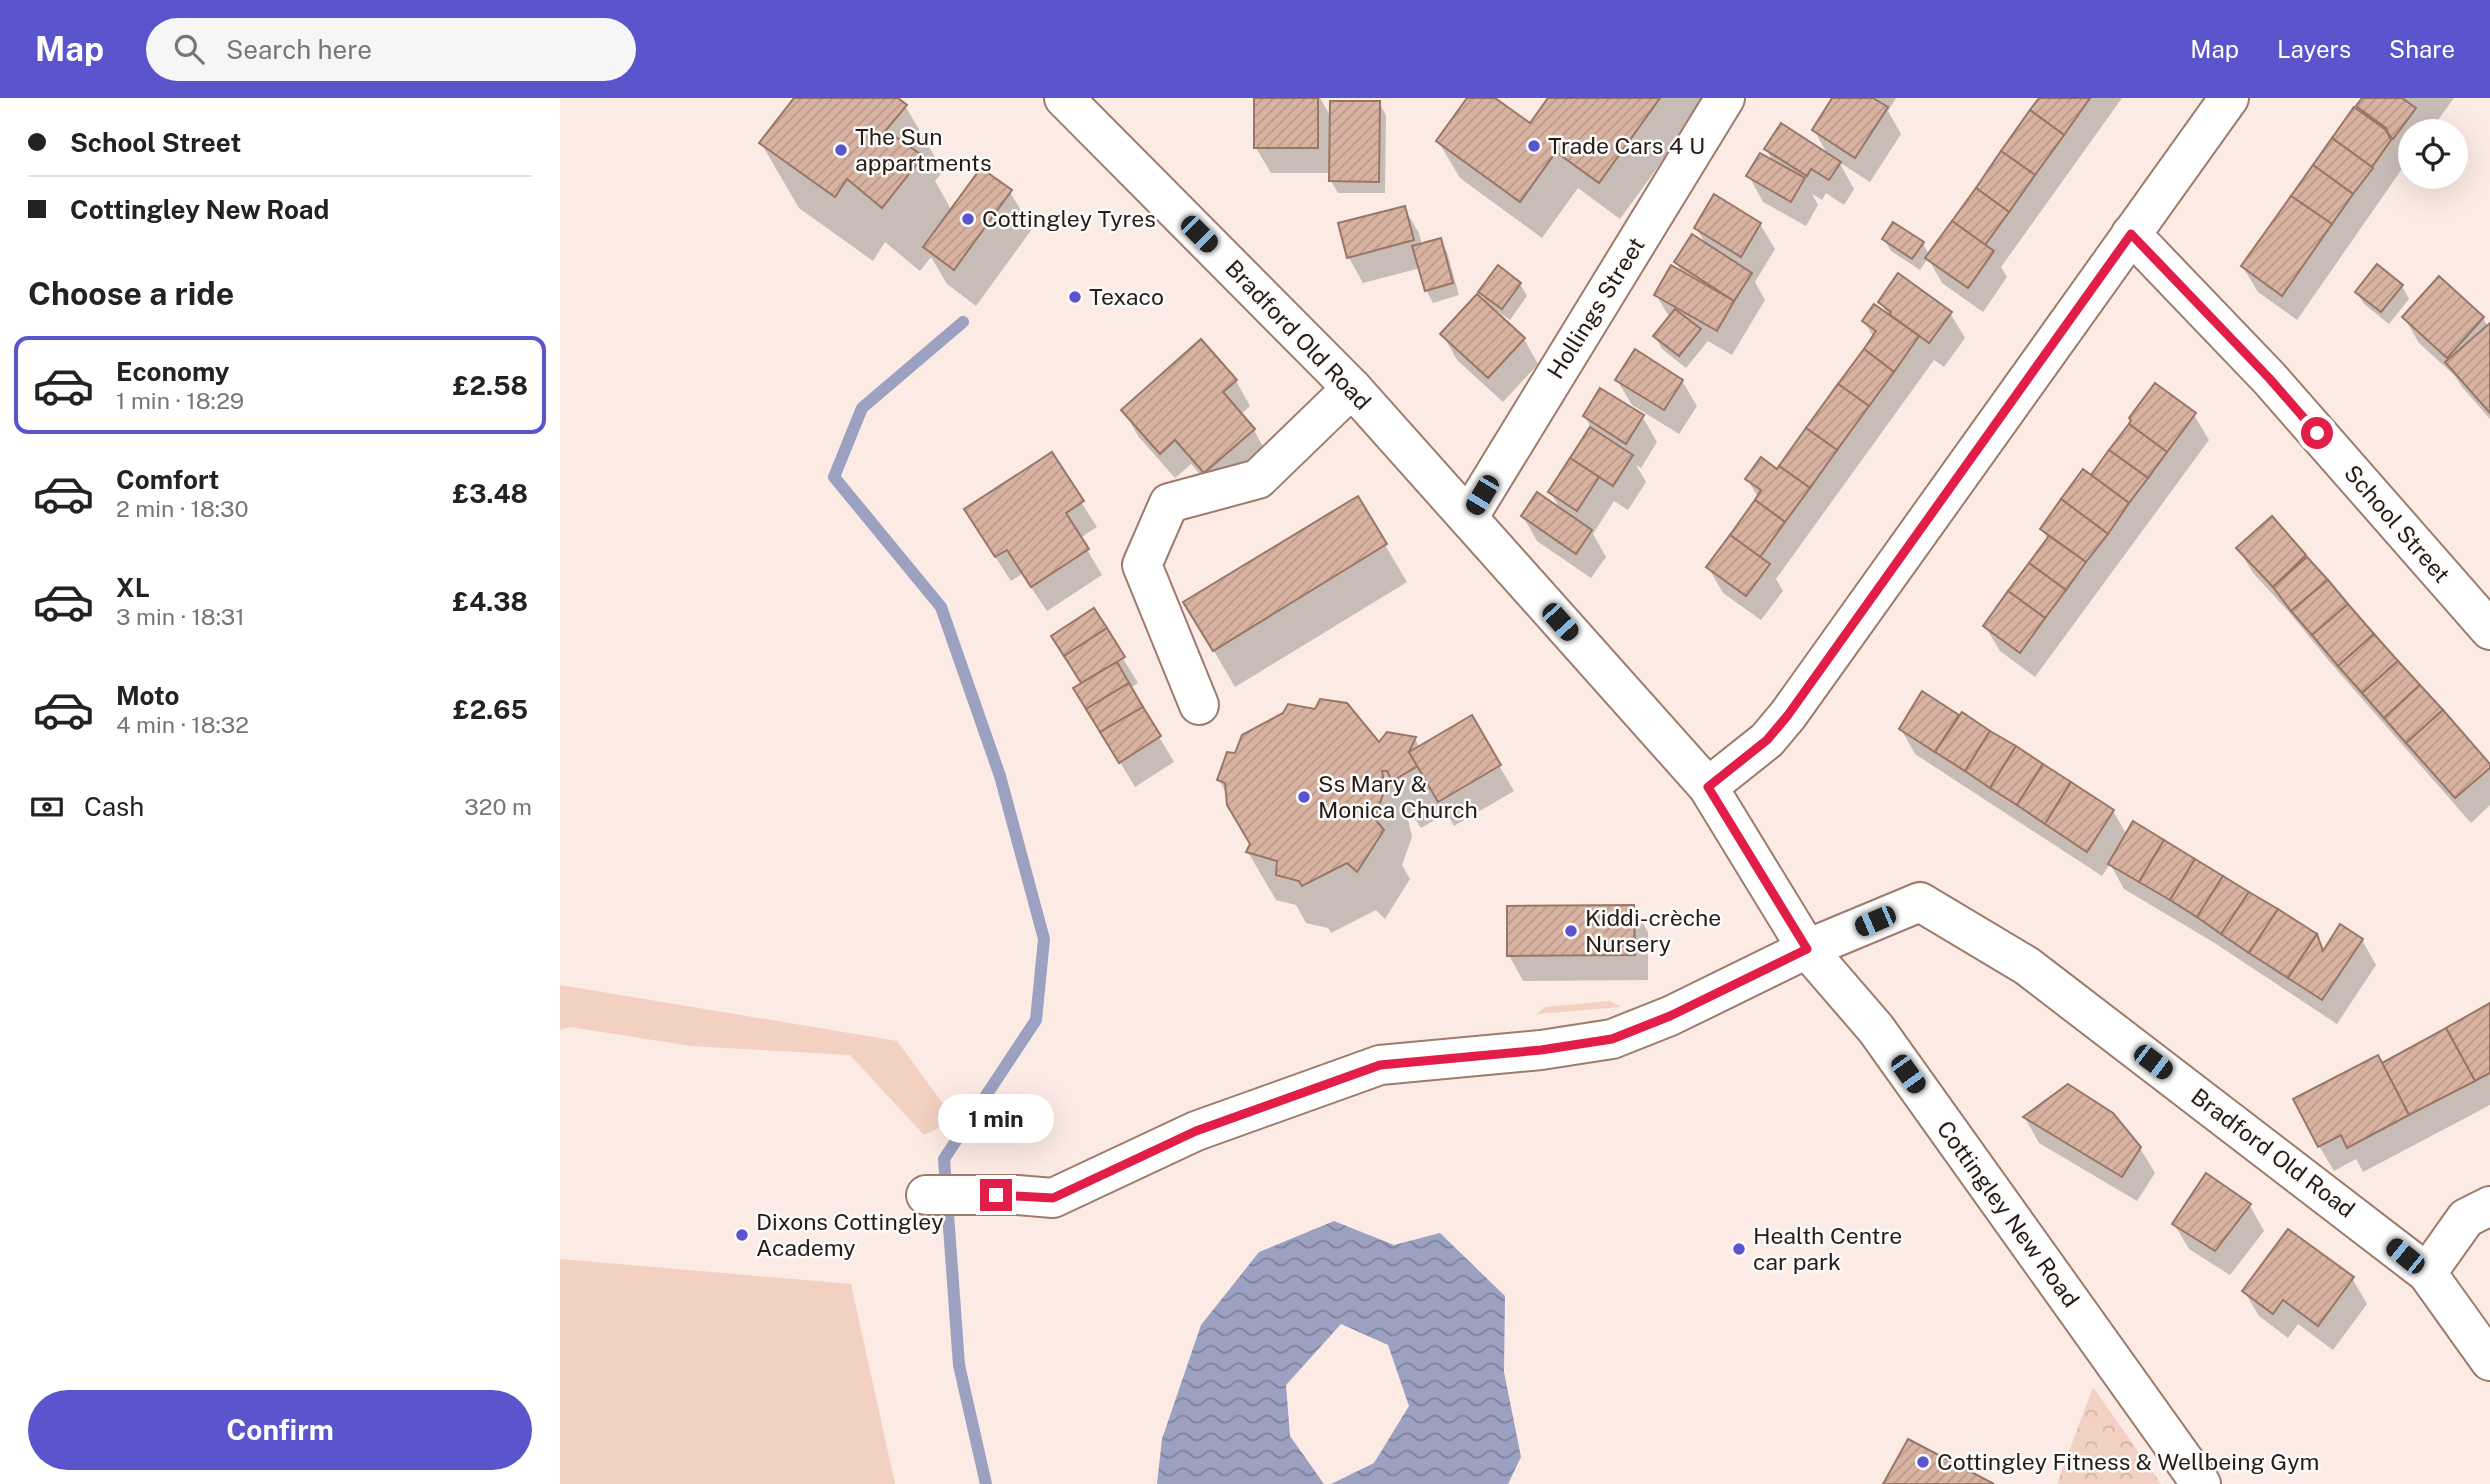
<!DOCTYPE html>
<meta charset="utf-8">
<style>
body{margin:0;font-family:"Public Sans",sans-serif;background:#f6f6f6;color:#222;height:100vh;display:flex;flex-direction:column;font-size:26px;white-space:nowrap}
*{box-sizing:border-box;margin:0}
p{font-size:23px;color:#767676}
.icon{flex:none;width:38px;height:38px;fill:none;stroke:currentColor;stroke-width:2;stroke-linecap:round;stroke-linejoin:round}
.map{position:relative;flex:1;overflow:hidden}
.panel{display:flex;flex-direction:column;background:#fff;width:560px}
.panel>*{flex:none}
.banner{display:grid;align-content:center;height:154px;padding:0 28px;background:#fff}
.buttons{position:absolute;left:1838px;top:21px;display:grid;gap:14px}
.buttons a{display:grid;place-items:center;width:70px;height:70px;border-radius:50%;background:#fff;box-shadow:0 7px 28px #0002;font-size:35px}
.end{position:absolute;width:32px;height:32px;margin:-16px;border:9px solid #e11d48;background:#fff;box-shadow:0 0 0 4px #fff}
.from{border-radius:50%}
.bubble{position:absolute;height:49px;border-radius:24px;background:#fff;box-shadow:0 7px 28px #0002;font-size:23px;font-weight:700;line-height:49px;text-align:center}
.car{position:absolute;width:21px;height:42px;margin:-21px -10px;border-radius:9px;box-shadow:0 0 5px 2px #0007;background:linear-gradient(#222 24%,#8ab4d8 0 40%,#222 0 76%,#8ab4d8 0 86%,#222 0)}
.banner b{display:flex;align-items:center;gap:24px;height:66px;font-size:26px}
.banner b+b{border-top:2px solid #e0e0e0}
.banner i{width:18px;height:18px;background:#222}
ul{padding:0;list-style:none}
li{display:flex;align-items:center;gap:21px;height:98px;margin:0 14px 10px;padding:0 14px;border:4px solid transparent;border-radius:14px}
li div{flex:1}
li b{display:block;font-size:26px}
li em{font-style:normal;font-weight:700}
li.current{border-color:#5b55cd}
li>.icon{width:63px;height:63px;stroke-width:1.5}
h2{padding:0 28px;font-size:32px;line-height:84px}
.pay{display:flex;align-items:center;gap:18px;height:77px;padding:0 28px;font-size:26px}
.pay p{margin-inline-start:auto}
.primary-button{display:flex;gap:14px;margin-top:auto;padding:14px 28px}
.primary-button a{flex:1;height:80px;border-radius:42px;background:#5b55cd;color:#fff;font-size:28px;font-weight:700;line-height:80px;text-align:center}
header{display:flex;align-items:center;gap:42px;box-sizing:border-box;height:98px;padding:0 35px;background:#5b55cd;color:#fff}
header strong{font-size:33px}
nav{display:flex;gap:38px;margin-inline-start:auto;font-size:24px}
.search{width:490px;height:63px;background:#f6f6f6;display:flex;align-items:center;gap:18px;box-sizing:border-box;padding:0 24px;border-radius:38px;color:#767676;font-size:26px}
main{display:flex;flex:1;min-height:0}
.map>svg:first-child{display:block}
.green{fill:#f2d1c2}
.forest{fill:url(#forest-crowns)}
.water{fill:url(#water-waves)}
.shadow{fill:#0003}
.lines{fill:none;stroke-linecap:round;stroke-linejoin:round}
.stream{stroke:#9ca0c1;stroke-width:12}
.building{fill:url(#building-hatch);stroke:#997666;stroke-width:2}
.minor-casing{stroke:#9e7b6b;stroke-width:42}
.secondary-casing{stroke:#9e7b6b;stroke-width:42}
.minor{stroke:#fff;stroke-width:38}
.secondary{stroke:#fff;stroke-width:38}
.route{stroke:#e11d48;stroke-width:9}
.poi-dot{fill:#5b55cd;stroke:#fcfcfc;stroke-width:2.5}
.labels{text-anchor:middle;stroke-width:5;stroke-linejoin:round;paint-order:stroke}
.poi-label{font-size:23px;fill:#281a14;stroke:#fcfcfc;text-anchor:start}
.street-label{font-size:23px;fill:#281a14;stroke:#fcfcfc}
</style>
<header>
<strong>Map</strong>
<div class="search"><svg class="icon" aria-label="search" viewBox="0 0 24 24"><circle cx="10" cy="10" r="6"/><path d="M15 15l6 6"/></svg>Search here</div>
<nav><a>Map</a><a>Layers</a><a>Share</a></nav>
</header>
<main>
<section class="panel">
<div class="banner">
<b><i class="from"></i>School Street</b>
<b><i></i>Cottingley New Road</b>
</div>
<h2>Choose a ride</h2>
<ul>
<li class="current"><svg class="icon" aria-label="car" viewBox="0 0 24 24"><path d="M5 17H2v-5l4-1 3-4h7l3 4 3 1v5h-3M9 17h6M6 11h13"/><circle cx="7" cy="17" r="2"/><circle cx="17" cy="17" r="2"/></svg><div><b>Economy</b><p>1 min · 18:29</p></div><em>£2.58</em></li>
<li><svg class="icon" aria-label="car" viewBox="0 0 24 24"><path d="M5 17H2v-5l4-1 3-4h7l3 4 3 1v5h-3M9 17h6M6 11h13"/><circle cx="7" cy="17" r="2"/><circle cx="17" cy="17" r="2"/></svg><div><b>Comfort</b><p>2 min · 18:30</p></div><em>£3.48</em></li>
<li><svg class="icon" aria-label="car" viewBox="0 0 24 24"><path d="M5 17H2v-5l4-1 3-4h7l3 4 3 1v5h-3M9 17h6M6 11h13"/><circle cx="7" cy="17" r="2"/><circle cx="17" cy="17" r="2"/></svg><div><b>XL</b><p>3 min · 18:31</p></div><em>£4.38</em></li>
<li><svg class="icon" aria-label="car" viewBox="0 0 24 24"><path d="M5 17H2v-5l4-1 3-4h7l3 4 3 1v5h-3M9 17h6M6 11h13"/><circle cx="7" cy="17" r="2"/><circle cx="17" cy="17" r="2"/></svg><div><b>Moto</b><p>4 min · 18:32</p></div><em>£2.65</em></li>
</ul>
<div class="pay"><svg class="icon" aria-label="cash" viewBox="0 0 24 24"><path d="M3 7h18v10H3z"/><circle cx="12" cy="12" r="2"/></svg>Cash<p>320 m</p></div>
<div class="primary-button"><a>Confirm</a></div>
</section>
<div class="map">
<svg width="1930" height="1386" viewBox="0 0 1930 1386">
<defs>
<pattern id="forest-crowns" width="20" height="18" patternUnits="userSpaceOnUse" patternTransform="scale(1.75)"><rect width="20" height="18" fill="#f2d1c2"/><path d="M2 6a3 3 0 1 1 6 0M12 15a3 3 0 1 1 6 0" fill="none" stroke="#d0b3a6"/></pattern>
<pattern id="water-waves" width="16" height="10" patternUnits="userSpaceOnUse" patternTransform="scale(1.75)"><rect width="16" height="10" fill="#9ca0c1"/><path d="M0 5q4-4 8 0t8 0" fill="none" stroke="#7f829c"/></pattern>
<pattern id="building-hatch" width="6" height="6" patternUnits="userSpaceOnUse" patternTransform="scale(1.75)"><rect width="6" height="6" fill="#d8b3a2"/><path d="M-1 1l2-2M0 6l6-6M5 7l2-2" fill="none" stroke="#b9998b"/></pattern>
</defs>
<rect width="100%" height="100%" fill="#fbebe4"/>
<g class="green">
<polygon points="0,887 337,943 395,1022 364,1037 290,957 131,948 10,929 0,932"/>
<polygon points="1049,903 1061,909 977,916 985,909"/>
<polygon points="0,1161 291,1186 335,1386 0,1386"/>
</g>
<polygon class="forest" points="1533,1289 1601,1386 1497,1386"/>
<polygon class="water" points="774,1123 834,1147 880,1135 945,1198 944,1274 961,1359 948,1386 771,1386 814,1365 849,1308 828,1247 781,1226 726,1287 730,1338 764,1386 597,1386 602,1341 641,1227 699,1154"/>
<g class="shadow">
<polygon points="237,0 335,0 346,9 383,73 375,83 392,113 450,94 472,131 416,208 387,186 371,159 360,173 325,144 313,163 239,110 201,45"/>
<polygon points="696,0 760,0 772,21 819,5 826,17 825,95 778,95 771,83 771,75 711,75 696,50"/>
<polygon points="909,0 932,0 970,28 990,0 1148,0 1060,121 1018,90 982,140 900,80 878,43"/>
<polygon points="1274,0 1336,0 1328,13 1341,36 1310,84 1279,64 1294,91 1284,107 1266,95 1262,102 1252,96 1258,107 1246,128 1203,104 1189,78 1214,65 1206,51 1269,59 1254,32"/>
<polygon points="1482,0 1562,0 1441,169 1447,179 1423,214 1382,185 1368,160 1360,172 1331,153 1324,141 1363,145 1369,157"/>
<polygon points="1804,0 1894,0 1870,33 1850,33 1850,63 1848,65 1839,58 1844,68 1737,222 1698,194 1683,169 1795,12 1805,19 1798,8"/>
<polygon points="844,110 859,135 862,147 880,142 887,154 899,197 873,205 866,192 860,170 803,185 789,160 780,127"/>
<polygon points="1200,126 1215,151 1195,184 1205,202 1172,257 1148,243 1126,270 1102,251 1095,238 1110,220 1096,197 1122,175 1116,164 1147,148 1136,130"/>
<polygon points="960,186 967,198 950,222 933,210 932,212 964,241 978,266 943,304 897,262 883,237 929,208 920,194"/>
<polygon points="1842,188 1849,201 1829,226 1804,206 1797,194"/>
<polygon points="1320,204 1390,215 1405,240 1384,269 1374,262 1216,481 1223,493 1201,522 1163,495 1148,469 1198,399 1187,381 1218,373 1314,240 1304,223 1328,217"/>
<polygon points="1844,219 1923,220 1928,229 1930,227 1930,321 1902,289 1895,278 1859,245"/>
<polygon points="1057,282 1122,283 1137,308 1119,336 1072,307"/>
<polygon points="676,283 690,308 680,317 694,332 708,358 660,399 631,366 615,380 578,338 564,313"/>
<polygon points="1595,288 1634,317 1649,342 1475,579 1440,553 1425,528 1488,442 1482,431 1532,380"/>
<polygon points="1025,318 1082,318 1097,344 1081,370 1076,367 1086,384 1068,412 1054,403 1033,436 1046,459 1031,480 977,443 963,418 1001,412 990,394 1031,330"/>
<polygon points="491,357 537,429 520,440 542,477 487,513 462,476 451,483 421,437"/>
<polygon points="797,400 847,484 675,589 647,541"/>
<polygon points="1678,450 1745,458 1930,669 1930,707 1911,725 1769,563 1729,514 1693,475"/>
<polygon points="534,513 578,585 570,590 614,664 575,689 530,615 522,586 508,564"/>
<polygon points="1362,596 1553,713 1567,737 1756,838 1765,853 1802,842 1816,867 1777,926 1653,844 1564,791 1550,766 1542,778 1355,656 1341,631"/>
<polygon points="911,619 954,693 894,728 887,715 861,730 855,721 848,721 852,739 842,767 850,781 825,821 816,812 771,835 768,830 746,825 736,807 716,802 688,754 691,746 659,681 855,641 860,650"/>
<polygon points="1073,809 1088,834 1088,882 963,883 949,857"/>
<polygon points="1930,907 1930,1007 1803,1074 1796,1061 1774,1073 1759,1048 1822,967"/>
<polygon points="1465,1020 1580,1050 1595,1075 1577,1103 1479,1045"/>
<polygon points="1690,1108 1704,1133 1670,1177 1629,1151 1614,1126"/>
<polygon points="1792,1180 1807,1206 1773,1252 1738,1226 1728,1240 1699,1218 1684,1193"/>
</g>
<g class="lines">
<polyline class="stream" points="403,224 302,310 274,379 381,509 440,678 484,841 476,922 384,1061 399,1267 426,1386"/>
</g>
<g class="building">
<polygon points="234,0 338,0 347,7 326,32 363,58 322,110 287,81 275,99 199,45"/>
<rect x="694" y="0" width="64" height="50"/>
<polygon points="907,0 935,0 970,25 988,0 1100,0 1039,85 996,54 960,104 876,43"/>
<polygon points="1272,0 1313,0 1328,9 1295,60 1252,32"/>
<polygon points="1479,0 1530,0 1504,37 1470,12"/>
<polygon points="1802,0 1842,0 1856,10 1833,41 1829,37 1826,30 1796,8"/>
<polygon points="770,3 820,3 819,84 769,83"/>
<polygon points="1794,9 1826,32 1831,42 1812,69 1772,40"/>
<polygon points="1470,12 1504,37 1475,77 1441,53"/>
<polygon points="1221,25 1281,64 1269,82 1251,71 1247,78 1204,51"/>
<polygon points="1772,40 1813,70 1793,96 1753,67"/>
<polygon points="1441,53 1475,77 1449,114 1416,90"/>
<polygon points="1200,55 1245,80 1231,104 1186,78"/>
<polygon points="1753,67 1793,96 1772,126 1731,98"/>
<polygon points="421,70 452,92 394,172 363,149"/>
<polygon points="1416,90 1449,114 1425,147 1392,123"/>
<polygon points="1154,96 1201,125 1181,159 1134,130"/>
<polygon points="1731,98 1772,126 1722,198 1681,168"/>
<polygon points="845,108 854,142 787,160 778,125"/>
<polygon points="1392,123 1434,153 1408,190 1365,160"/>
<polygon points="1333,124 1364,144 1352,161 1322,141"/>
<polygon points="1132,136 1192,175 1174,203 1114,164"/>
<polygon points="881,140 893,185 865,193 852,148"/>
<polygon points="1817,166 1843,187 1821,214 1795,194"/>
<polygon points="938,167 961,185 942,211 918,194"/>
<polygon points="1111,167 1174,203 1157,233 1094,197"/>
<polygon points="1338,175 1392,214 1369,245 1329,216 1331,214 1318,204"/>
<polygon points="1879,178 1924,219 1887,260 1842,219"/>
<polygon points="917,196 965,240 928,280 880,236"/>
<polygon points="1314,206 1359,238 1334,274 1304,251 1316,233 1302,223"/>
<polygon points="1115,211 1141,231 1119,258 1093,238"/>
<polygon points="1930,225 1930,315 1885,264"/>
<polygon points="641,241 677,282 663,294 695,331 644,375 615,342 600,356 561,312"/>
<polygon points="1075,251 1123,282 1104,312 1055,282"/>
<polygon points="1304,251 1334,274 1309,308 1278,286"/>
<polygon points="1595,285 1636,315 1607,354 1569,326 1571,322 1569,320"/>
<polygon points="1278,286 1309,308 1277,352 1246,330"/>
<polygon points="1040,290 1084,317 1066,346 1023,318"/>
<polygon points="1569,326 1607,354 1588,380 1549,352"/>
<polygon points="1030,329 1073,357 1053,388 1010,360"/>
<polygon points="1246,330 1277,352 1250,390 1219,368"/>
<polygon points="1549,352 1588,380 1569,405 1531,377"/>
<polygon points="492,354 524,403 506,415 529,451 471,489 447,452 435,459 404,411"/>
<polygon points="1201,359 1217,371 1219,368 1250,390 1225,424 1195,402 1201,392 1185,381"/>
<polygon points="1010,360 1039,379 1017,413 988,394"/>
<polygon points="1523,371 1569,405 1548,436 1501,401"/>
<polygon points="977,394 1032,432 1016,456 961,418"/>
<polygon points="798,398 827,446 653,553 623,504"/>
<polygon points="1501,401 1548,436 1526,464 1480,431"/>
<polygon points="1195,402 1225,424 1200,459 1170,437"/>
<polygon points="1712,418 1746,457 1713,489 1676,450"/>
<polygon points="1170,437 1210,466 1186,498 1146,469"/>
<polygon points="1489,438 1526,464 1506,492 1469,465"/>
<polygon points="1747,459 1768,482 1731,513 1713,489"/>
<polygon points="1469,465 1506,492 1485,520 1448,493"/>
<polygon points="1768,482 1788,506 1752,537 1731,513"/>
<polygon points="1448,493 1485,520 1460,555 1423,528"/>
<polygon points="1788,506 1814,536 1778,568 1752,537"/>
<polygon points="534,510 547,530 504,558 491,538"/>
<polygon points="547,530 565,559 521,585 504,558"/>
<polygon points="1814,536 1838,563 1802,595 1778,568"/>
<polygon points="1838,563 1860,587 1824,620 1802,595"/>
<polygon points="557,564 569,585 526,611 513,590"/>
<polygon points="569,585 583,609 540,634 526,611"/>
<polygon points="1860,587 1883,612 1846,645 1824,620"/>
<polygon points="1362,593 1399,617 1375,654 1339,631"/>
<polygon points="760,601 787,605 819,644 827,634 856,639 849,654 858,668 832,683 827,673 822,673 825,690 815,721 824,732 797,774 787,765 742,788 739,783 716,777 717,763 686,754 690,746 667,707 665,685 657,682 667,654 675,655 682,637 723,615 728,606 755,611"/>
<polygon points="583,609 601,638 559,665 540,634"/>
<polygon points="1883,612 1930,666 1930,670 1895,700 1846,645"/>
<polygon points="1402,614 1430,633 1405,673 1375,654"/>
<polygon points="912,617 941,667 878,704 849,654"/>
<polygon points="1430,633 1456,648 1430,690 1405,673"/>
<polygon points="1456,648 1483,666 1457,707 1430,690"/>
<polygon points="1483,666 1511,684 1485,726 1457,707"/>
<polygon points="1511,684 1554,712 1527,754 1485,726"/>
<polygon points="1573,723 1604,742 1579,784 1548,766"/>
<polygon points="1604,742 1635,761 1610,802 1579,784"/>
<polygon points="1635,761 1663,778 1637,819 1610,802"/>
<polygon points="1663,778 1689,794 1661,836 1637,819"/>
<polygon points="1689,794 1718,811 1689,855 1661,836"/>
<polygon points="1074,807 1075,857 947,858 947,808"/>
<polygon points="1718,811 1757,836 1728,880 1689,855"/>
<polygon points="1780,826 1803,841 1762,902 1728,880 1757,836 1763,853"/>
<polygon points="1930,905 1930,975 1915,983 1886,930"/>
<polygon points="1886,930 1915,983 1849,1017 1822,965"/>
<polygon points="1818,957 1849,1017 1787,1050 1781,1037 1758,1049 1733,1001"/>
<polygon points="1508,986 1553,1015 1581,1049 1562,1079 1463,1019"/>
<polygon points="1646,1075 1691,1106 1655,1153 1612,1126"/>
<polygon points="1728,1131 1794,1179 1758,1228 1723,1202 1713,1216 1682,1193"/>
<polygon points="1348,1341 1434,1386 1323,1386"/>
</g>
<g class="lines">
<g class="minor-casing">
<g id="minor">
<polyline points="1571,136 1709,280 1930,532"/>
<polyline points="908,420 1165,0"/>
<polyline points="639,607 582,467 609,405 698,381 792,290"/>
<polyline points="1148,689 1207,642 1228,617 1669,0"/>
<polyline points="366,1097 457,1097 493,1100 636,1033 820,967 981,952 1052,941 1110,918 1247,851 1360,804 1467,868 1867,1175 1930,1263"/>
<polyline points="1867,1175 1906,1120 1930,1108"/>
</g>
</g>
<g class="secondary-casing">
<polyline id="secondary" points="504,0 792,290 1148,689 1247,851 1316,931 1641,1386"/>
</g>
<use href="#minor" class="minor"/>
<use href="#secondary" class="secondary"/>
</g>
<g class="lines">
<polyline class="route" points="436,1097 493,1100 636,1033 820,967 981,952 1052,941 1110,918 1247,851 1148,689 1207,642 1228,617 1571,136 1709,280 1757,335"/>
</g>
<g class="poi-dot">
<circle cx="974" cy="48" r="7"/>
<circle cx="281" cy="52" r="7"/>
<circle cx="408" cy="121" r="7"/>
<circle cx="515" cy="199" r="7"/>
<circle cx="744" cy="699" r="7"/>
<circle cx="1011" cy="833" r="7"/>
<circle cx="182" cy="1137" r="7"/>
<circle cx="1179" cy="1151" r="7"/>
<circle cx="1363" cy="1364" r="7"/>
</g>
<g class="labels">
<g class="poi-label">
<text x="295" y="47">The Sun<tspan x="295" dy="26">appartments</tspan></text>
<text x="988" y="56">Trade Cars 4 U</text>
<text x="422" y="129">Cottingley Tyres</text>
<text x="529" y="207">Texaco</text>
<text x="758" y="694">Ss Mary &amp;<tspan x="758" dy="26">Monica Church</tspan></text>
<text x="1025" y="828">Kiddi-crèche<tspan x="1025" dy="26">Nursery</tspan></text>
<text x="196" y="1132">Dixons Cottingley<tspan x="196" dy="26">Academy</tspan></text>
<text x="1193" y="1146">Health Centre<tspan x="1193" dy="26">car park</tspan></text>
<text x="1377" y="1372">Cottingley Fitness &amp; Wellbeing Gym</text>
</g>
<g class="street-label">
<text transform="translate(1036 210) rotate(-58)" y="8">Hollings Street</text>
<text transform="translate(738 237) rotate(46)" y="8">Bradford Old Road</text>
<text transform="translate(1837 426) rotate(49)" y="8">School Street</text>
<text transform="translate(1713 1055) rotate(37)" y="8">Bradford Old Road</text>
<text transform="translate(1448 1116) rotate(54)" y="8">Cottingley New Road</text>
</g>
</g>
</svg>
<div class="buttons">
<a><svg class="icon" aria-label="locate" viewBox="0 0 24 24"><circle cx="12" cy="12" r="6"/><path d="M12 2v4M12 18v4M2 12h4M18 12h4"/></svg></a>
</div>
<i class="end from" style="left:1757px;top:335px"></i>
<i class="end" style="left:436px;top:1097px"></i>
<div class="bubble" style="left:378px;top:996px;width:116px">1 min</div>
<i class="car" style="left:639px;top:136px;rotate:135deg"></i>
<i class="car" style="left:922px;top:397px;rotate:211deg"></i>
<i class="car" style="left:1000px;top:524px;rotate:138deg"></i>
<i class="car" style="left:1315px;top:823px;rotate:247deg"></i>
<i class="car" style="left:1593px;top:964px;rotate:127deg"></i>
<i class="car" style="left:1348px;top:976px;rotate:144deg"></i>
<i class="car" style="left:1845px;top:1158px;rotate:309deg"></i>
</div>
</main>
